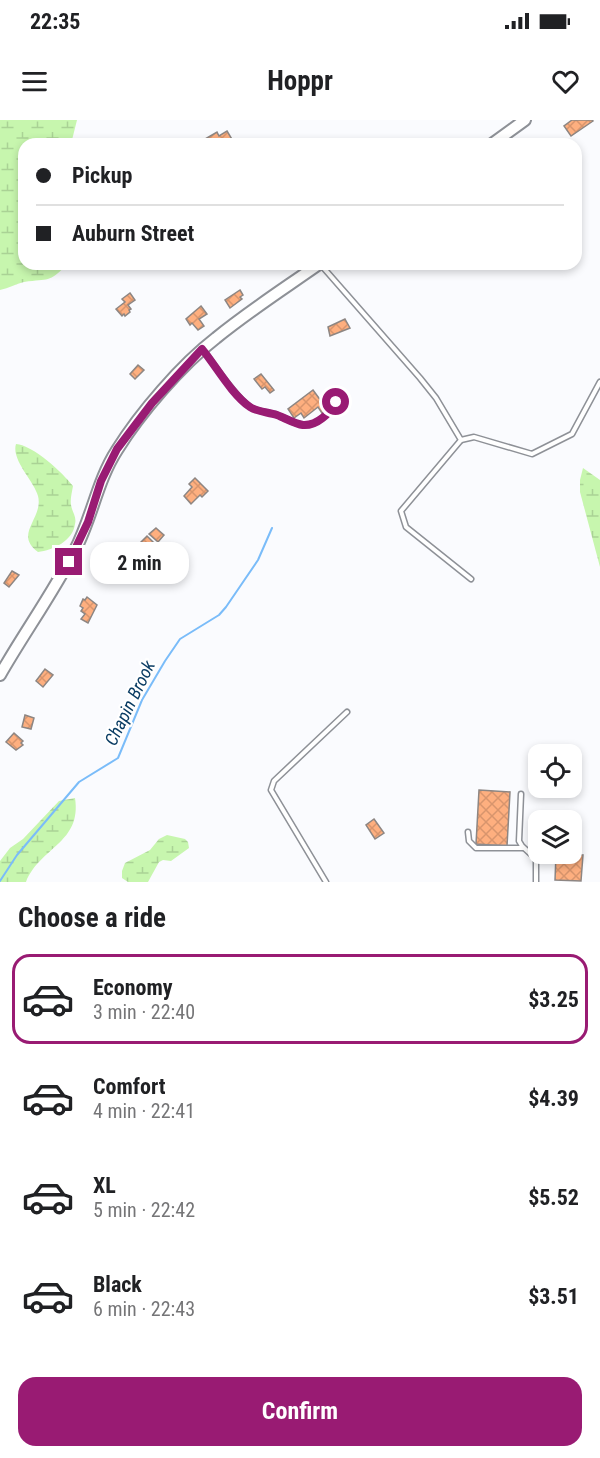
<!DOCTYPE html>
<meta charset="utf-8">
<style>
body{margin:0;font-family:"Roboto Condensed",sans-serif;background:#f6f6f6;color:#202124;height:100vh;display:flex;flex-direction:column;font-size:22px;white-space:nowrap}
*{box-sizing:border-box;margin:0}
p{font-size:20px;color:#757577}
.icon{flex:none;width:33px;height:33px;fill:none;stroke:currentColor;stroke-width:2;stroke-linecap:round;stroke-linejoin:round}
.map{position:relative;height:762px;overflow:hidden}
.panel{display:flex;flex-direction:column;background:#fff;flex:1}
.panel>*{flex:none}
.hud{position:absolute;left:18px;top:18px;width:564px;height:132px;border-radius:18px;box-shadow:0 3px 9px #0003;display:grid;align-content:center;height:132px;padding:0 18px;background:#fff}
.buttons{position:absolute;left:528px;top:624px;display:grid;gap:12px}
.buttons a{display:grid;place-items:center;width:54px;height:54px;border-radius:12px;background:#fff;box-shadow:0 3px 9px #0003;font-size:30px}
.end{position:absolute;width:27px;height:27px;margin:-14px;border:8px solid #991b73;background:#fff;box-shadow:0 0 0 3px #fff}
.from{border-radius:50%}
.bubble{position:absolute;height:42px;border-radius:18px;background:#fff;box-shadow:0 3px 9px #0003;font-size:20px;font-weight:700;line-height:42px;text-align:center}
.hud b{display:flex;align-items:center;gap:21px;height:57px;font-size:22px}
.hud b+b{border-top:2px solid #e0e0e0}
.hud i{width:15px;height:15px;background:#202124}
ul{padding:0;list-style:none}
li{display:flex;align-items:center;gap:18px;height:90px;margin:0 12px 9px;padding:0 6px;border:3px solid transparent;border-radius:18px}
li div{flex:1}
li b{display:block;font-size:22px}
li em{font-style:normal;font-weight:700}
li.current{border-color:#991b73}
li>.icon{width:54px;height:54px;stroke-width:1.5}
h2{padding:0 18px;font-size:27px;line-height:72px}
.primary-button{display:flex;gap:12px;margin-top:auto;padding:12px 18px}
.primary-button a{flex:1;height:69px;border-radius:18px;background:#991b73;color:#fff;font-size:24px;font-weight:700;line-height:69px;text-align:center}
.status{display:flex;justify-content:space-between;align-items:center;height:42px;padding:0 30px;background:#fff;direction:ltr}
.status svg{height:16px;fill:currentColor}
header{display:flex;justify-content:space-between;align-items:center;height:78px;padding:0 18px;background:#fff;font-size:27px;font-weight:700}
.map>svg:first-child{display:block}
.wetland{fill:url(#wetland-marsh)}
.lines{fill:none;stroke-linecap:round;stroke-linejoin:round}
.stream{stroke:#7abcf9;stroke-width:2}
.building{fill:url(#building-cross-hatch);stroke:#8d8683;stroke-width:1.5}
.lane-casing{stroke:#8e9197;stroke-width:7}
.secondary-casing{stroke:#8e9197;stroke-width:14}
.lane{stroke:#fff;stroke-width:4}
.secondary{stroke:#fff;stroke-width:10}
.route{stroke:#991b73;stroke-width:8}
.labels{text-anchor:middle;stroke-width:4.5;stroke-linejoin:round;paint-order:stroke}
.water-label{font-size:18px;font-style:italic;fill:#0b3d64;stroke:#fff}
</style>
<div class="status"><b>22:35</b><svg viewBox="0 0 49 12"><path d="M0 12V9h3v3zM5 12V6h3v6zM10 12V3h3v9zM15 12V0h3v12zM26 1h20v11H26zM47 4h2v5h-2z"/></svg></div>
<header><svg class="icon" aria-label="menu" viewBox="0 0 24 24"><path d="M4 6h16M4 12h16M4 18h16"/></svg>Hoppr<svg class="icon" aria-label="heart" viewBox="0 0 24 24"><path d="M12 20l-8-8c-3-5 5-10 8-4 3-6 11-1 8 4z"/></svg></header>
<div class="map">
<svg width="600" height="762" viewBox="0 0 600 762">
<defs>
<pattern id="wetland-marsh" width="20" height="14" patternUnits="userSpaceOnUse" patternTransform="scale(1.5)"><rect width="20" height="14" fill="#c7f6ae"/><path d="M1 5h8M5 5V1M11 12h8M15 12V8" fill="none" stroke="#aad295"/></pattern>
<pattern id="building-cross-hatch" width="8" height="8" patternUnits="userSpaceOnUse" patternTransform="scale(1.5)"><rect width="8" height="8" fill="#feaf7f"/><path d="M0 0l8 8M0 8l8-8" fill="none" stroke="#d8956d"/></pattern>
</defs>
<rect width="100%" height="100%" fill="#fafbfe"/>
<g class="wetland">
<path d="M 0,0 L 77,0 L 71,24 L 24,24 L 24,144 L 68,144 C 47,164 50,158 24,162 C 16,164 9,168 0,170 Z"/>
<path d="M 16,324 C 33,325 63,353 73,366 C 72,372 70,379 71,385 C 72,392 77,397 75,404 C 73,421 53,430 38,432 C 13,414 44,398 38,376 C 34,361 11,340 16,324 Z"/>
<polygon points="583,348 600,360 600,447 580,372 580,360"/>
<path d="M 75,678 C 82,723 40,727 26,762 L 0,762 L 0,741 L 10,728 L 23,719 L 59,681 Z"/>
<polygon points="167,715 185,719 188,722 189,728 171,741 163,740 159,742 148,762 128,762 122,758 122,751 125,743 150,730 159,719"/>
</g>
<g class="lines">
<polyline class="stream" points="0,761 17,735 79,662 118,638 142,580 165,541 180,519 219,495 226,487 258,440 272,408"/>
</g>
<g class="building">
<polygon points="572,0 592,0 593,1 571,16 564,6"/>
<polygon points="227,11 233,21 228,24 208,24 205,19 217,12 219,16"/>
<polygon points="240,170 243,175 240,177 242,179 230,188 225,180"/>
<polygon points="130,173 135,180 128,185 131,189 129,190 130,192 125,196 124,194 122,196 116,189 125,182 122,179"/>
<polygon points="201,186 207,194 199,199 204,206 198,210 192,203 190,205 186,199"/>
<polygon points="345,199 350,208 330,216 328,207"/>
<polygon points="138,245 144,250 135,259 130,254"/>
<polygon points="261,254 274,270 270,273 265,267 262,269 254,259"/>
<polygon points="313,270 324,285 328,283 330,286 322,293 318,287 304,298 301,293 294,298 288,289"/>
<polygon points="195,358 208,371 202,377 200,375 191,384 184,376 192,367 189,364"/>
<polygon points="156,408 164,415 158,422 149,414"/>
<polygon points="147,416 155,424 153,426 152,424 138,438 130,430 135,424 137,426"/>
<polygon points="12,451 19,455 9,467 4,463"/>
<polygon points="87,477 97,485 88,503 81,499 85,494 81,491 83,488 80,486 83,479 85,480"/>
<polygon points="45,549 53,555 43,567 36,561"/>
<polygon points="25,595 34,598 31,609 22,607"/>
<polygon points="14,613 23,621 21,623 23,625 16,630 6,622"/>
<polygon points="479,670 510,672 507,726 476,724"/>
<polygon points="374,699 384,713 375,719 366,705"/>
<polygon points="556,734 583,735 581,761 555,760"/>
</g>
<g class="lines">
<g class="lane-casing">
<g id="lane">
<polyline points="321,145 420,258 436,278 461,320 401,391 406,407 471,459"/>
<path d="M 203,230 C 215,245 235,277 250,287 C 257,292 269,292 277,295 C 285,298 295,304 303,305 C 317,306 330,293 335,282"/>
<polyline points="461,320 474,317 532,334 572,314 600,262"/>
<polyline points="521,674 519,721 522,726 536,739 536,762"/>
<polyline points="468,712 469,721 476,728 523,728"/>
<polyline points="326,762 271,670 274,661 347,592"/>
</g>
</g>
<g class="secondary-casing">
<g id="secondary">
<polyline points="492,24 525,0"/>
<path d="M 0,555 C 24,513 53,473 75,430 C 92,398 97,361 117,330 C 140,293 181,245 216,218 C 249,191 285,168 319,144"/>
</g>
</g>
<use href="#lane" class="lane"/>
<use href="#secondary" class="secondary"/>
</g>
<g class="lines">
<path class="route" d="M 69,442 L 88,402 L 101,361 L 117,329 L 152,283 L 202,229 C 216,246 232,275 250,287 C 257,292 268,292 277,295 C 285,298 295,304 303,305 C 317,306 330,293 336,282"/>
</g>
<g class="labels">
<g class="water-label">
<text transform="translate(130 583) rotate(-64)" y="6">Chapin Brook</text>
</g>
</g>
</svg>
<div class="buttons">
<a><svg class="icon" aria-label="locate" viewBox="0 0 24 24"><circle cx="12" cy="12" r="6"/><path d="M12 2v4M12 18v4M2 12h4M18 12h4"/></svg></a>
<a><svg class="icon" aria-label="layers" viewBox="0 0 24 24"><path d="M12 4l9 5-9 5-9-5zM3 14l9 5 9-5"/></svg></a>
</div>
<i class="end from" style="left:336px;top:282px"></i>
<i class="end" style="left:69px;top:442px"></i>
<div class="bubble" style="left:90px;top:422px;width:99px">2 min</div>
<div class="hud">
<b><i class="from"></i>Pickup</b>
<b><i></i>Auburn Street</b>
</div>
</div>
<section class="panel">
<h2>Choose a ride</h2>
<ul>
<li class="current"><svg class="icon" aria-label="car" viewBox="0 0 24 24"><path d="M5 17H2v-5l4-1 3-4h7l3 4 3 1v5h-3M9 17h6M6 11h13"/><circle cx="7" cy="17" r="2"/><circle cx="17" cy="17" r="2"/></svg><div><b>Economy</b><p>3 min · 22:40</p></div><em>$3.25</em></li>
<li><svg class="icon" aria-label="car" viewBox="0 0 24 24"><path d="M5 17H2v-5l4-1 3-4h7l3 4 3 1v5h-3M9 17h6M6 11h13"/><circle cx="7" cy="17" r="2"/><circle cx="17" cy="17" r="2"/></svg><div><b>Comfort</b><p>4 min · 22:41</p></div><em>$4.39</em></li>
<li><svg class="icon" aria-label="car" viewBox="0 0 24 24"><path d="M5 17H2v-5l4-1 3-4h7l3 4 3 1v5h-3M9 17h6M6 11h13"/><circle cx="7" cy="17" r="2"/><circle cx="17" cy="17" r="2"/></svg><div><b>XL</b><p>5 min · 22:42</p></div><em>$5.52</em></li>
<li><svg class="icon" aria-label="car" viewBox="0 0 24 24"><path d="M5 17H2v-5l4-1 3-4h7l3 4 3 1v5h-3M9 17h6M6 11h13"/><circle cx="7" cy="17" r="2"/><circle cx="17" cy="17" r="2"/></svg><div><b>Black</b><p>6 min · 22:43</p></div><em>$3.51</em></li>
</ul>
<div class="primary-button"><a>Confirm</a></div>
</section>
